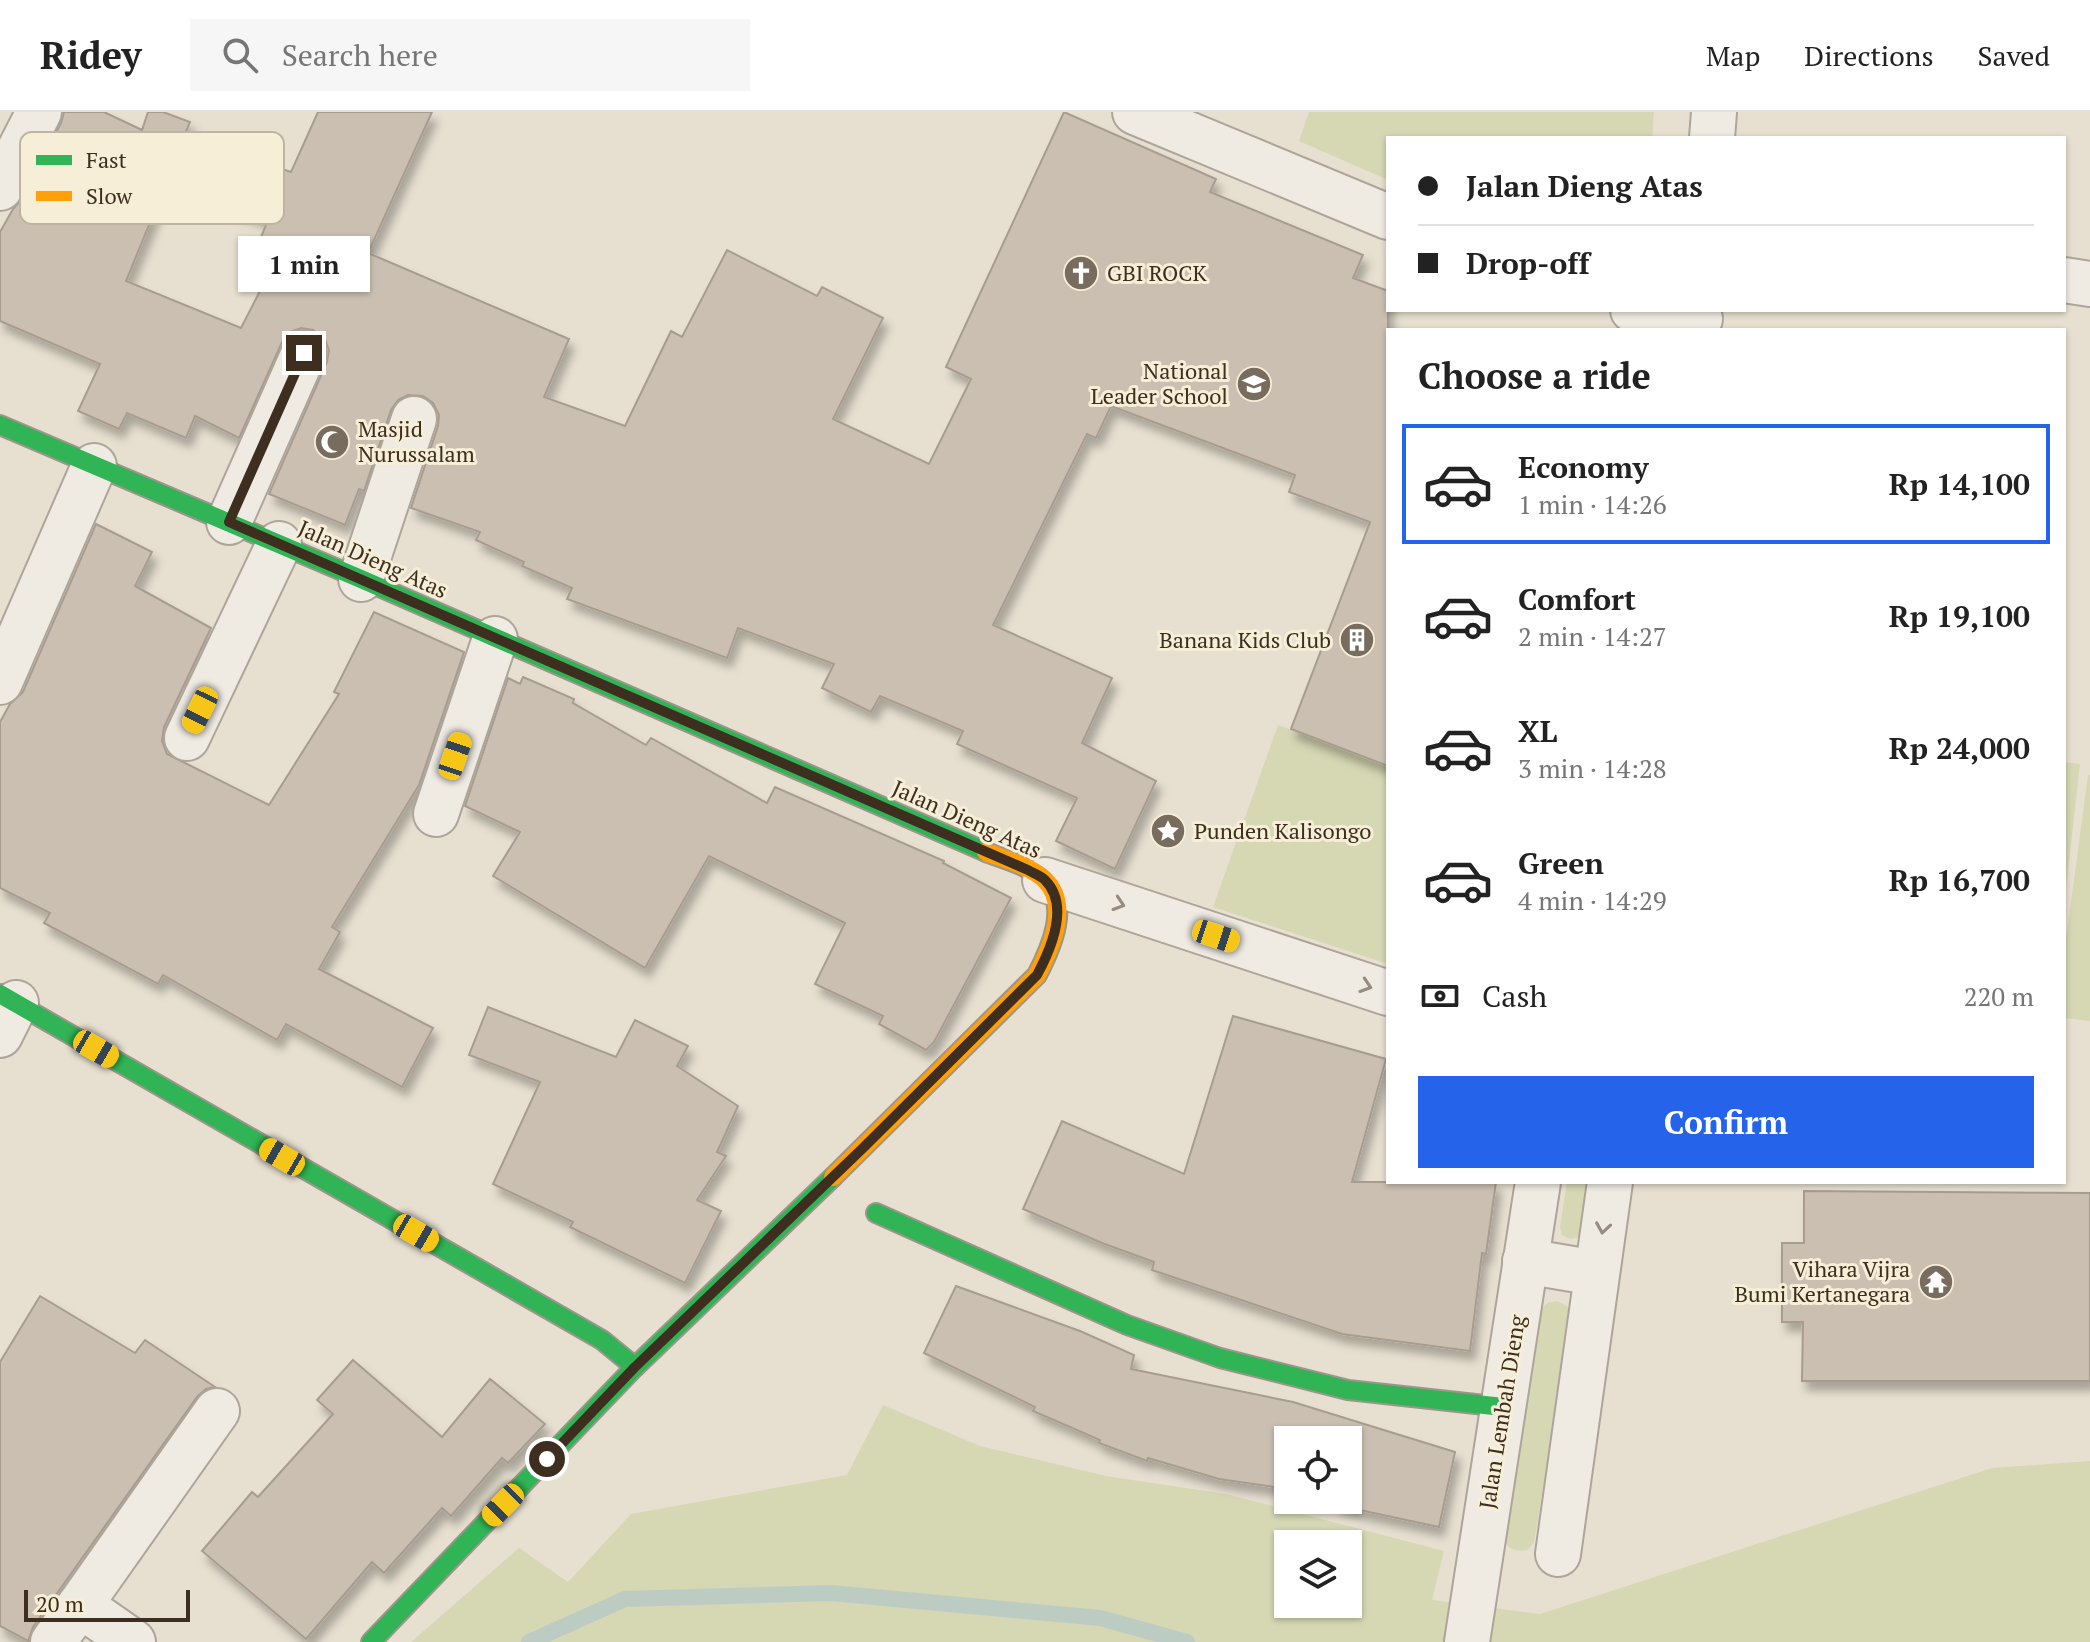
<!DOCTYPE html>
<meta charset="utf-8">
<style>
body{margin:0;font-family:"PT Serif",serif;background:#f6f6f6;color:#222;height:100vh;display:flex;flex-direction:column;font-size:30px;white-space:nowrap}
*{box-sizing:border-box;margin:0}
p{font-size:26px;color:#767676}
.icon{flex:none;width:44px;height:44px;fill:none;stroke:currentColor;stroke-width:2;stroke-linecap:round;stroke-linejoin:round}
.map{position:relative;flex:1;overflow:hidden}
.panel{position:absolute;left:1386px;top:216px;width:680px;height:856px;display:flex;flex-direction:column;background:#fff;border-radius:0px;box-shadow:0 2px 6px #0004}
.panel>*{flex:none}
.guide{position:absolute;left:1386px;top:24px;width:680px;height:176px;border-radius:0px;box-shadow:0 2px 6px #0004;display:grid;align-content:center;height:176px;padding:0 32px;background:#fff}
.fabs{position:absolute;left:1274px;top:1314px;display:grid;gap:16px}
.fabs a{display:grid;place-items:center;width:88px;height:88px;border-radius:0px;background:#fff;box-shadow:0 2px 6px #0004;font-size:40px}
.scale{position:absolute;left:24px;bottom:20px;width:166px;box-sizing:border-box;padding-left:8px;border:4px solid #3d2e20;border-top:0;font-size:22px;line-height:28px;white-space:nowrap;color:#3d2e20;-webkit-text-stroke:6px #f7eed8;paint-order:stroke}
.end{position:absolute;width:36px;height:36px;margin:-18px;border:10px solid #3d2e20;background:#fff;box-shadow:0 0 0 4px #fff}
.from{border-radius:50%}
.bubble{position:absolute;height:56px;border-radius:0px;background:#fff;box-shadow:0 2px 6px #0004;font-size:26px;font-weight:800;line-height:56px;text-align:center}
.car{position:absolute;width:24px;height:48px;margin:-24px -12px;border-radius:10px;box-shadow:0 0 6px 2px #0007;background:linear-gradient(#f5c518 24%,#345 0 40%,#f5c518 0 76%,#345 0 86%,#f5c518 0)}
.guide b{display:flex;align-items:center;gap:28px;height:76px;font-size:30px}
.guide b+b{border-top:2px solid #e0e0e0}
.guide i{width:20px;height:20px;background:#222}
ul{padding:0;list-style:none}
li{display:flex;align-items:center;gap:24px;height:120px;margin:0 16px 12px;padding:0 16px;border:4px solid transparent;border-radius:0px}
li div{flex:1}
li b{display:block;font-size:30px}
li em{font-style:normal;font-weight:800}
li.current{border-color:#2563eb}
li>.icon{width:72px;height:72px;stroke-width:1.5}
h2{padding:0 32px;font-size:36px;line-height:96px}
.pay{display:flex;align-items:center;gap:20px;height:88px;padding:0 32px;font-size:30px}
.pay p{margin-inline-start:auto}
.action{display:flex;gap:16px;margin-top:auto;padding:16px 32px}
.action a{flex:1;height:92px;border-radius:0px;background:#2563eb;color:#fff;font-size:32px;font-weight:800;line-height:92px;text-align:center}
header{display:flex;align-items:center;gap:48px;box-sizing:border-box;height:112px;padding:0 40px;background:#fff;border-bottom:2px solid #e0e0e0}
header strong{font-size:38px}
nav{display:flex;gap:44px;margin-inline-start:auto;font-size:28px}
.search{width:560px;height:72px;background:#f6f6f6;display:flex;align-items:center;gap:20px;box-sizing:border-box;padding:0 28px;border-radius:0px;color:#767676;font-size:30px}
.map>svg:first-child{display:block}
.green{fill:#d6d7b3;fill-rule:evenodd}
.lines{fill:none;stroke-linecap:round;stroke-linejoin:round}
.stream{stroke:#bcccc2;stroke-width:16}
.building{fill:#cbbfb2;stroke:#a89c90;stroke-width:2;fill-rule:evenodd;filter:url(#shadow)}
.street-casing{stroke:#ada599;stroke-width:48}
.fast-casing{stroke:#9c958a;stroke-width:22}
.slow-casing{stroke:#9c958a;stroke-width:22}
.street{stroke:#efebe3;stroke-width:44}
.fast{stroke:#30b455;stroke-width:18}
.slow{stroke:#ff9f0a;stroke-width:18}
.oneway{stroke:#968c82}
.route{stroke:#3d2e20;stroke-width:10}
.labels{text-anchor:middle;stroke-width:6;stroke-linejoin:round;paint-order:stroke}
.poi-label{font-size:22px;fill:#3d2e20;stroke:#f7eed8;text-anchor:start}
.street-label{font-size:22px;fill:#3d2e20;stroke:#f7eed8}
.key{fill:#f7eed8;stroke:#bfb4a1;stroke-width:2}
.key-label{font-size:22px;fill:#3d2e20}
</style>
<header>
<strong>Ridey</strong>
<div class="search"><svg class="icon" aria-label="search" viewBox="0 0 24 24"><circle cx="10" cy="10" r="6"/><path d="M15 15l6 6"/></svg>Search here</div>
<nav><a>Map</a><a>Directions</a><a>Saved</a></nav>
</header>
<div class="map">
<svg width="2090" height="1530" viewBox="0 0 2090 1530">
<defs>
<filter id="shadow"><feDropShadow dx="5" dy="9" stdDeviation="4" flood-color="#0004"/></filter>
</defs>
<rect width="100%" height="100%" fill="#e7e0d1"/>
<g class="green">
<polygon points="1309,0 1654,0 1652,26 1388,26 1388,68 1299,29"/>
<polygon points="1278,613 1388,654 1388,852 1213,795"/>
<polygon points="2064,650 2080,652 2064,794"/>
<polygon points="2088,663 2090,663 2090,909 2064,906 2064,842"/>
<polygon points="1567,1070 1593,1070 1581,1125 1570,1127 1562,1123 1560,1115"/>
<path d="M 1557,1189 L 1567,1194 L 1572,1203 L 1534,1430 L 1528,1438 C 1515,1440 1509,1438 1503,1426 L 1540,1198 L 1547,1191 Z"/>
<path d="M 883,1293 L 980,1334 L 1106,1364 L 1226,1382 L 1444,1439 L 1432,1488 L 1540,1502 L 1992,1356 L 2090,1349 L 2090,1530 L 411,1530 L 519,1436 L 568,1470 L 631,1402 L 847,1363 ZM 1288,1432 L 1348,1432 L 1348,1492 L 1288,1492 Z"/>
</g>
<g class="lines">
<polyline class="stream" points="529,1530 625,1487 831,1481 1100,1506 1187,1530"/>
</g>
<g class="building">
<path d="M 64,0 L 104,0 L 142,18 L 148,0 L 163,0 L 190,10 L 184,24 L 291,60 L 318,0 L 432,0 L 368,141 L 569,227 L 544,285 L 625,314 L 671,219 L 682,225 L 727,138 L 817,184 L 822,175 L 883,206 L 833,307 L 929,352 L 971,267 L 946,255 L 1064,0 L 1216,67 L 1210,80 L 1363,143 L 1353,166 L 1388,179 L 1388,654 L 1291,617 L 1370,410 L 1289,380 L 1295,363 L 1111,294 L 1096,326 L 1087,322 L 993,513 L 1112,566 L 1082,631 L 1156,669 L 1115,757 L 1056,729 L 1077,686 L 957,632 L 963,619 L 880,584 L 871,600 L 822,576 L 834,552 L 738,516 L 727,546 L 567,487 L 572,476 L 522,454 L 524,450 L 476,428 L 480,420 L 411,396 L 438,314 L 439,303 L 433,291 L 423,284 L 408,283 L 398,288 L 391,298 L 364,379 L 359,377 L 345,413 L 269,382 L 327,250 L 329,238 L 325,227 L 313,218 L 301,216 L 290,220 L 282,230 L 239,326 L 195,304 L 186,326 L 127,301 L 119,317 L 78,299 L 100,252 L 0,209 L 0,120 L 13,97 L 22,87 L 61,11 ZM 165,74 L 268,108 L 259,130 L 280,140 L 241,216 L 126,169 Z"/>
<polygon points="96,412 152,440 135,474 211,516 164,615 162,629 167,642 269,693 339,582 334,580 374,500 464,540 419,673 332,815 340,820 319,857 433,916 402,975 286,912 277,928 163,863 158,872 44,811 50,801 0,776 0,610 10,592 23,580"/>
<polygon points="523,565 574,587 573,591 646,633 651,626 767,691 775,675 944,749 943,751 1011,786 934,930 926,938 879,912 883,904 815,872 845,811 709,744 645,856 493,764 520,720 465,694 508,566 520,572"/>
<polygon points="488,895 616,945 635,908 688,934 677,954 738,994 717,1040 726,1044 697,1088 721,1099 685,1171 570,1115 573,1110 493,1072 540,970 469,943"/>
<polygon points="1233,904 1386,947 1352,1070 1496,1070 1486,1142 1482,1141 1470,1239 1342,1222 1152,1158 1154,1150 1102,1131 1023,1097 1062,1009 1184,1062"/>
<polygon points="1804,1079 2090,1081 2090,1269 1802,1269 1803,1210 1782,1210 1782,1131 1804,1131"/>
<polygon points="956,1174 1080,1219 1134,1243 1131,1257 1293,1290 1455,1340 1439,1415 1336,1393 1337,1388 1348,1388 1348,1328 1288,1328 1288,1377 1219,1367 1148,1346 1147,1349 1099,1331 1100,1328 1033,1299 1035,1295 924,1241"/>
<polygon points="40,1184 135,1241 145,1228 215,1275 206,1277 197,1285 33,1515 28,1529 0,1514 0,1250"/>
<polygon points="353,1248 442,1325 490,1267 545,1312 508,1351 502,1346 451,1404 442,1396 384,1461 372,1450 306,1527 202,1439 252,1380 258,1385 333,1302 317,1288"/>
</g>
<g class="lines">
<g class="street-casing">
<g id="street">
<polyline points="1135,0 1388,105"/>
<polyline points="1712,26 1714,0"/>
<polyline points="0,76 39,0"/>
<polyline points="2064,168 2090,172"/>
<polyline points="1633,198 1700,207"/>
<polyline points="229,410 304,241"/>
<polyline points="361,467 414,307"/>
<polyline points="0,570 94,354"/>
<polyline points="187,626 279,432"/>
<polyline points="436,702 495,527"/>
<polyline points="1045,768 1388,881"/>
<polyline points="0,923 16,891"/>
<polyline points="1525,1149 1596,1161"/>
<polyline points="1558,1442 1610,1070"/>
<polyline points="53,1530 80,1493"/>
<polyline points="133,1530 80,1493 217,1299"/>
<polyline points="1467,1530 1538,1070"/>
</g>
</g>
<g class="fast-casing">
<g id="fast">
<polyline points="0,313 361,467 986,740"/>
<polyline points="0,882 602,1228 635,1255"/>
<polyline points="876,1101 1127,1213 1220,1246 1348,1278 1503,1295"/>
<polyline points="371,1530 635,1255 833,1065"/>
</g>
</g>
<g class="slow-casing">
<path id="slow" d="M 833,1065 L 1037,863 C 1051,836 1071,792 1044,767 C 1030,754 1004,747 986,740"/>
</g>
<use href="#street" class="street"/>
<use href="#fast" class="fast"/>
<use href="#slow" class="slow"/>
</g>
<defs><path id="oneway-chevron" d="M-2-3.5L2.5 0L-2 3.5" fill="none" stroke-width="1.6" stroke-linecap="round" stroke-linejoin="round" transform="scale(2)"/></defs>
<g class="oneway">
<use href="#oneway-chevron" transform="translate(1119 792) rotate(18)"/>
<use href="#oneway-chevron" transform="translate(1366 874) rotate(18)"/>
<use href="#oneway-chevron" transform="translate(1603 1116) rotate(99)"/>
</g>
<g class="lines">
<path class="route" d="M 304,241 L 229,410 L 1028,758 C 1033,761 1041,764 1045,768 C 1070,793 1051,837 1037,863 L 863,1036 L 635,1255 L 547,1347"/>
</g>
<defs>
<g id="church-disc" transform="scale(1.8)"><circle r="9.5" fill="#786c5e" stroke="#f7eed8"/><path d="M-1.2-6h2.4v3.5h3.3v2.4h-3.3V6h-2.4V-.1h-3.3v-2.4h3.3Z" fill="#fff"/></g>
<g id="school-disc" transform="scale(1.8)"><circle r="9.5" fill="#786c5e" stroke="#f7eed8"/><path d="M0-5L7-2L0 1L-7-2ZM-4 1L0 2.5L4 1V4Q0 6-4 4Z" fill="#fff"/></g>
<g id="mosque-disc" transform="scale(1.8)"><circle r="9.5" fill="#786c5e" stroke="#f7eed8"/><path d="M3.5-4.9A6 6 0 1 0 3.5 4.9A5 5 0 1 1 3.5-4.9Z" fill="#fff"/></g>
<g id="building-disc" transform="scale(1.8)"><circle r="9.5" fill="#786c5e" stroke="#f7eed8"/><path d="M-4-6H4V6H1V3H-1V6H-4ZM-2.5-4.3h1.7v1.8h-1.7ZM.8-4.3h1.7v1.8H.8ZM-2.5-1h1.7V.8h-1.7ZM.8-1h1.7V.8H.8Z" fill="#fff"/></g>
<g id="sight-disc" transform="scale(1.8)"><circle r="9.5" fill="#786c5e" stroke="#f7eed8"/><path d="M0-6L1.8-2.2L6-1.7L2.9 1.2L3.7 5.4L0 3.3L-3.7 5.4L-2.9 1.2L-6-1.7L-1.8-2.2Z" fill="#fff"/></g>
<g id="temple-disc" transform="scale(1.8)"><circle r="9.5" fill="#786c5e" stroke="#f7eed8"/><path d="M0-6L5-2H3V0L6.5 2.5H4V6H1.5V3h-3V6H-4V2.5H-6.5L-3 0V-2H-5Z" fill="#fff"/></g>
</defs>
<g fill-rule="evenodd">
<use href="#church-disc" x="1081" y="161"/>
<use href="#school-disc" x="1254" y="272"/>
<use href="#mosque-disc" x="332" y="330"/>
<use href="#building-disc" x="1357" y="528"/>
<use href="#sight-disc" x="1168" y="719"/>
<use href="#temple-disc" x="1936" y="1170"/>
</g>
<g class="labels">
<g class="poi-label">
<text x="1107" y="169">GBI ROCK</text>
<text x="1228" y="267" text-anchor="end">National<tspan x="1228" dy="25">Leader School</tspan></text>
<text x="358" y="325">Masjid<tspan x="358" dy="25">Nurussalam</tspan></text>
<text x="1331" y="536" text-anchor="end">Banana Kids Club</text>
<text x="1194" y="727">Punden Kalisongo</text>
<text x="1910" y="1165" text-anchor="end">Vihara Vijra<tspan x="1910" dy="25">Bumi Kertanegara</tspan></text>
</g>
<g class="street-label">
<text transform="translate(373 447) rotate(24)" y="8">Jalan Dieng Atas</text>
<text transform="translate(967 707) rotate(24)" y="8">Jalan Dieng Atas</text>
<text transform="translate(1502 1300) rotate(-81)" y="8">Jalan Lembah Dieng</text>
</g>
</g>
<rect x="20" y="20" width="264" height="92" rx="12" class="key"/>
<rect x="36" y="43" width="36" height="10" fill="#30b455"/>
<rect x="36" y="79" width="36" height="10" fill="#ff9f0a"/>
<g class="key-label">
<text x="86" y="56">Fast</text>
<text x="86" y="92">Slow</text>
</g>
</svg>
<div class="fabs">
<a><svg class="icon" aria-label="locate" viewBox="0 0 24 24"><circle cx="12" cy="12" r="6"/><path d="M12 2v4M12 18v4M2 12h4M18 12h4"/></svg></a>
<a><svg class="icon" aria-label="layers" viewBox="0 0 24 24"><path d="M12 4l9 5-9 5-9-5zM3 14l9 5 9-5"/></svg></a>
</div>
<div class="scale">20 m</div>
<i class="end from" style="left:547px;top:1347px"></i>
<i class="end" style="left:304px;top:241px"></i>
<div class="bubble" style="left:238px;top:124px;width:132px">1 min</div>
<i class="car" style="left:200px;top:598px;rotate:206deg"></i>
<i class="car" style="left:455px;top:644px;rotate:19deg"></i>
<i class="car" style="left:1216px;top:824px;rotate:108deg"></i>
<i class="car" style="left:96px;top:937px;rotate:120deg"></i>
<i class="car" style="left:282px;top:1045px;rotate:300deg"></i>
<i class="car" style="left:416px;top:1121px;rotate:120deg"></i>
<i class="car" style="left:503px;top:1393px;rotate:224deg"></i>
<div class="guide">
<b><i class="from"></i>Jalan Dieng Atas</b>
<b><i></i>Drop-off</b>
</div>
<section class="panel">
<h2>Choose a ride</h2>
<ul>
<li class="current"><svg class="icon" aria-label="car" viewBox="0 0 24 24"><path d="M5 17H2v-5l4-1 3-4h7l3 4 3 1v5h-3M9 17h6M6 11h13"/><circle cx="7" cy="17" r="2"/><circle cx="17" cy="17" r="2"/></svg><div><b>Economy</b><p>1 min · 14:26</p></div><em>Rp 14,100</em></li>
<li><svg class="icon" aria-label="car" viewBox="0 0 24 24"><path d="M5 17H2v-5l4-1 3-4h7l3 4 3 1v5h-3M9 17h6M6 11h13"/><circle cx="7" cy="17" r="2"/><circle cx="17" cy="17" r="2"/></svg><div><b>Comfort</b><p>2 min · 14:27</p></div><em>Rp 19,100</em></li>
<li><svg class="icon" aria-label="car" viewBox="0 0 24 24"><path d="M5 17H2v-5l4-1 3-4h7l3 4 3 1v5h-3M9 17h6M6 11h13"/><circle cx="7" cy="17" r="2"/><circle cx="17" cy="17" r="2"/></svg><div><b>XL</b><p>3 min · 14:28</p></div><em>Rp 24,000</em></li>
<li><svg class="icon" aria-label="car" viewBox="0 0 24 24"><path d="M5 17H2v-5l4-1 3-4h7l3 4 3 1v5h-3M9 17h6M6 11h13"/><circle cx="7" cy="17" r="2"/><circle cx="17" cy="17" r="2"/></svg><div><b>Green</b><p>4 min · 14:29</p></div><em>Rp 16,700</em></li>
</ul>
<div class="pay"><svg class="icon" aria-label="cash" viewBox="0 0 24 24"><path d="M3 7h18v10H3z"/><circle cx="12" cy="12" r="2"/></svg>Cash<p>220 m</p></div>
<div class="action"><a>Confirm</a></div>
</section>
</div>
